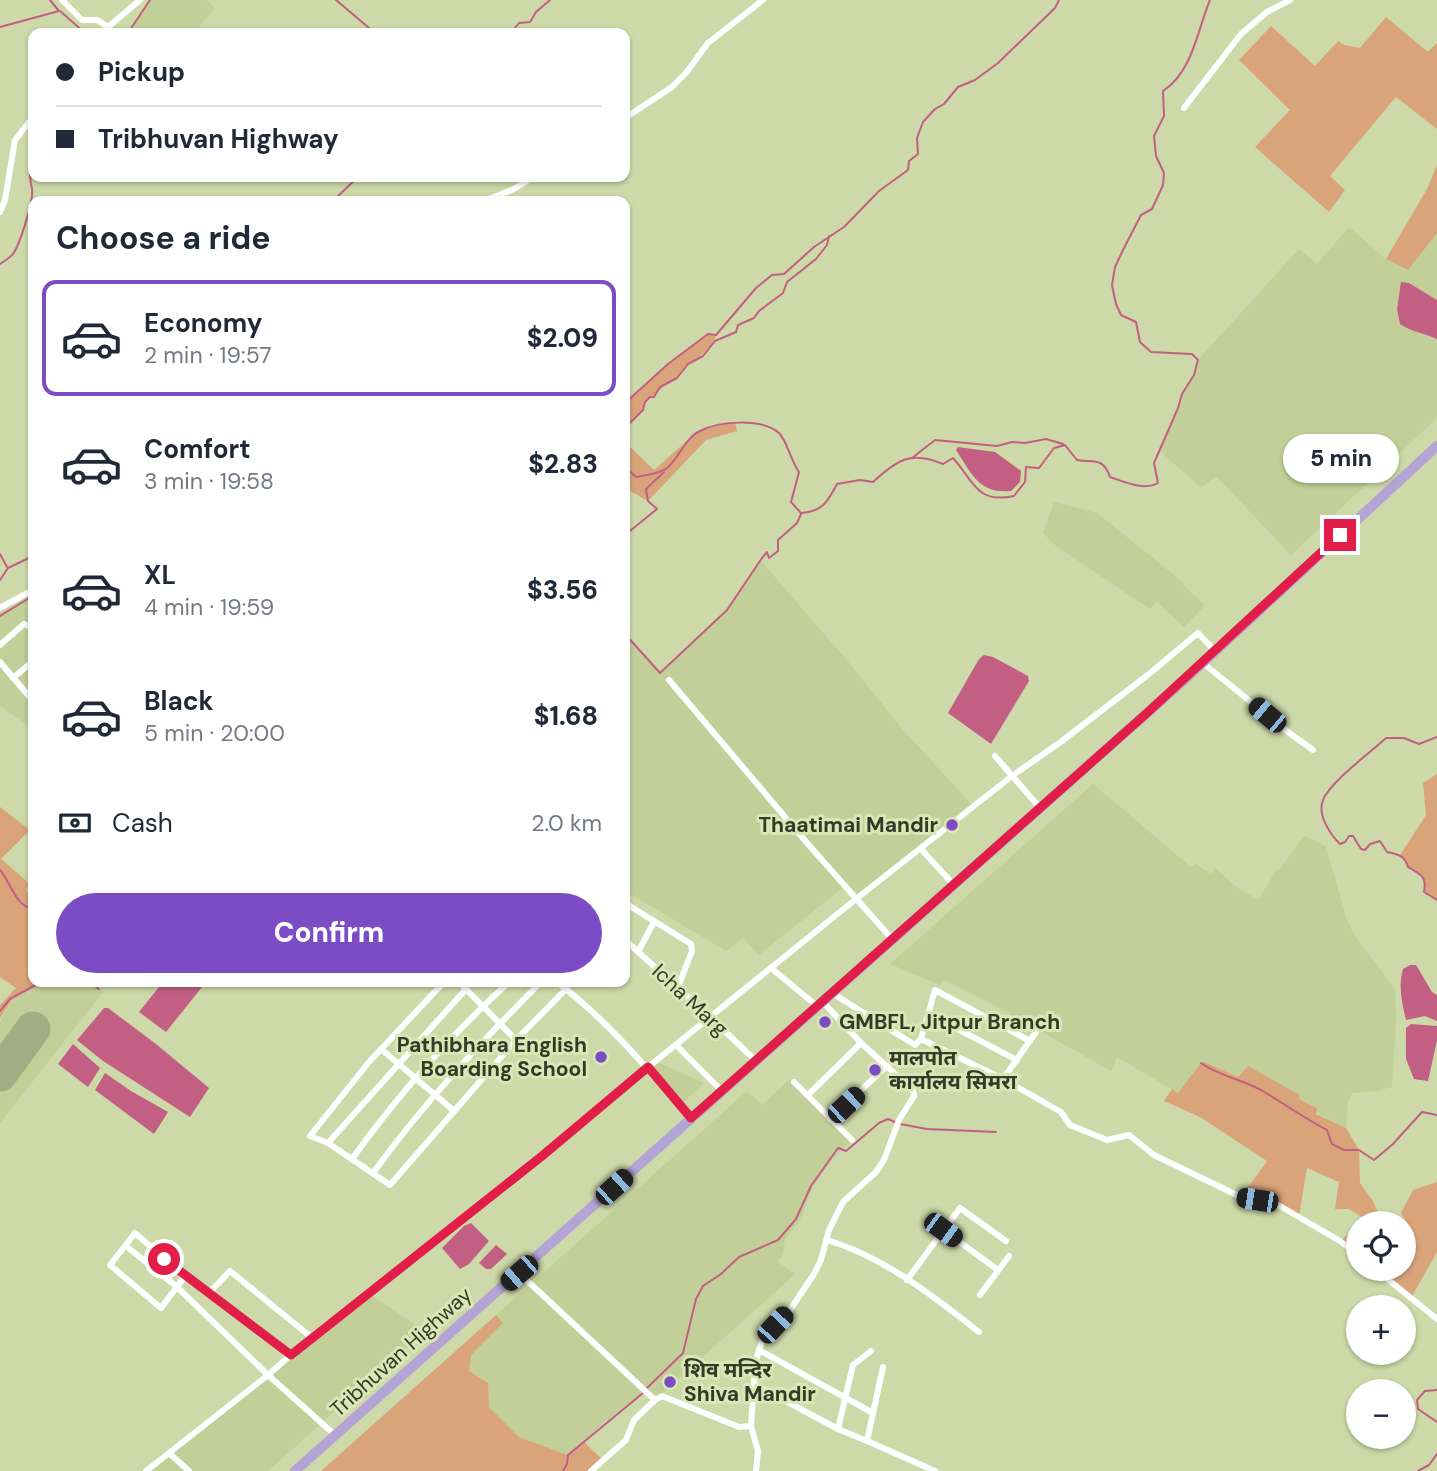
<!DOCTYPE html>
<meta charset="utf-8">
<style>
body{margin:0;font-family:"DM Sans","Noto Sans Devanagari",sans-serif;background:#f2f2f3;color:#1f2937;height:100vh;display:flex;flex-direction:column;font-size:26px;white-space:nowrap}
*{box-sizing:border-box;margin:0}
p{font-size:23px;color:#747a83}
.icon{flex:none;width:38px;height:38px;fill:none;stroke:currentColor;stroke-width:2;stroke-linecap:round;stroke-linejoin:round}
.map{position:relative;flex:1;overflow:hidden}
.sheet{position:absolute;left:28px;top:196px;width:602px;height:791px;display:flex;flex-direction:column;background:#fff;border-radius:14px;box-shadow:0 2px 5px #0004}
.sheet>*{flex:none}
.hud{position:absolute;left:28px;top:28px;width:602px;height:154px;border-radius:14px;box-shadow:0 2px 5px #0004;display:grid;align-content:center;height:154px;padding:0 28px;background:#fff}
.controls{position:absolute;left:1346px;top:1211px;display:grid;gap:14px}
.controls a{display:grid;place-items:center;width:70px;height:70px;border-radius:50%;background:#fff;box-shadow:0 2px 5px #0004;font-size:35px}
.end{position:absolute;width:32px;height:32px;margin:-16px;border:9px solid #e11d48;background:#fff;box-shadow:0 0 0 4px #fff}
.from{border-radius:50%}
.bubble{position:absolute;height:49px;border-radius:24px;background:#fff;box-shadow:0 2px 5px #0004;font-size:23px;font-weight:800;line-height:49px;text-align:center}
.car{position:absolute;width:21px;height:42px;margin:-21px -10px;border-radius:9px;box-shadow:0 0 5px 2px #0007;background:linear-gradient(#222 24%,#8ab4d8 0 40%,#222 0 76%,#8ab4d8 0 86%,#222 0)}
.hud b{display:flex;align-items:center;gap:24px;height:66px;font-size:26px}
.hud b+b{border-top:2px solid #e0e1e3}
.hud i{width:18px;height:18px;background:#1f2937}
ul{padding:0;list-style:none}
li{display:flex;align-items:center;gap:21px;height:116px;margin:0 14px 10px;padding:0 14px;border:4px solid transparent;border-radius:14px}
li div{flex:1}
li b{display:block;font-size:26px}
li em{font-style:normal;font-weight:800}
li.active{border-color:#7c4cc4}
li>.icon{width:63px;height:63px;stroke-width:1.5}
h2{padding:0 28px;font-size:32px;line-height:84px}
.pay{display:flex;align-items:center;gap:18px;height:77px;padding:0 28px;font-size:26px}
.pay p{margin-inline-start:auto}
.primary-button{display:flex;gap:14px;margin-top:auto;padding:14px 28px}
.primary-button a{flex:1;height:80px;border-radius:42px;background:#7c4cc4;color:#fff;font-size:28px;font-weight:800;line-height:80px;text-align:center}
.map>svg:first-child{display:block}
.built{fill:#c2cf98}
.green{fill:#daa47a}
.water{fill:#c35f83}
.lines{fill:none;stroke-linecap:round;stroke-linejoin:round}
.stream{stroke:#c35f83;stroke-width:2}
.runway{stroke:#a3ad84;stroke-width:35}
.minor{stroke:#fff;stroke-width:6}
.trunk{stroke:#b4a4d6;stroke-width:10}
.route{stroke:#e11d48;stroke-width:9}
.poi-dot{fill:#7c4cc4;stroke:#dae6b5;stroke-width:2.5}
.labels{text-anchor:middle;stroke-width:6;stroke-linejoin:round;paint-order:stroke}
.poi-label{font-size:21px;font-weight:bold;fill:#353a26;stroke:#dae6b5;text-anchor:start}
.street-label{font-size:21px;fill:#353a26;stroke:#dae6b5}
</style>
<div class="map">
<svg width="1437" height="1471" viewBox="0 0 1437 1471">
<rect width="100%" height="100%" fill="#cdd9a8"/>
<g class="built">
<polygon points="151,0 207,0 215,8 193,33 128,33"/>
<polygon points="1349,227 1386,259 1408,269 1437,233 1437,418 1291,555 1216,476 1201,488 1159,450 1178,408 1182,394 1194,375 1198,360 1299,249 1317,264"/>
<polygon points="1054,502 1097,513 1184,583 1183,585 1205,605 1184,627 1157,602 1150,609 1056,546 1043,533"/>
<polygon points="760,560 846,659 904,731 974,807 856,899 844,887 759,955 743,938 726,951 625,891 625,634 660,672 727,610"/>
<polygon points="33,590 33,729 0,706 0,608"/>
<polygon points="1093,784 1191,867 1195,863 1211,874 1215,868 1235,886 1258,900 1275,872 1280,869 1304,836 1326,846 1346,917 1355,936 1395,989 1396,1022 1392,1087 1377,1091 1352,1093 1348,1102 1346,1128 1316,1113 1298,1099 1299,1095 1248,1066 1238,1077 1204,1062 1178,1093 1117,1057 1111,1071 996,1006 944,980 940,985 890,964"/>
<polygon points="46,982 87,982 103,992 0,1123 0,1022 13,998"/>
<polygon points="655,1061 704,1083 680,1105 648,1067"/>
<polygon points="790,1079 851,1142 832,1159 813,1187 799,1222 785,1239 783,1253 778,1262 795,1274 655,1400 643,1390 642,1394 604,1423 568,1455 519,1437 489,1407 469,1371 470,1355 503,1323 496,1315 747,1091 762,1105"/>
<polygon points="368,1293 425,1331 268,1471 146,1471"/>
</g>
<g class="green">
<polygon points="1386,17 1428,52 1437,43 1437,129 1396,97 1330,176 1345,190 1329,212 1255,147 1290,110 1239,60 1271,26 1315,66 1338,41 1344,45 1360,48"/>
<polygon points="1437,165 1437,233 1408,270 1386,259 1427,189"/>
<path d="M 708,334 L 716,335 C 712,350 701,354 690,363 C 686,366 683,372 679,376 C 670,385 662,384 654,397 L 650,397 L 645,402 L 643,410 L 625,428 L 625,403 L 668,364 Z"/>
<polygon points="735,422 737,431 706,440 648,501 625,488 625,442 654,470 698,431"/>
<path d="M 1437,774 L 1437,900 L 1424,892 C 1427,877 1421,874 1408,867 L 1406,860 L 1400,855 L 1426,815 L 1423,783 Z"/>
<polygon points="0,807 30,830 1,859 30,884 26,891 33,894 33,982 46,982 13,998 0,1018 0,1005 16,988 0,977"/>
<polygon points="1204,1062 1238,1077 1248,1066 1300,1095 1299,1099 1317,1108 1316,1114 1346,1128 1359,1150 1360,1183 1373,1201 1381,1220 1389,1218 1392,1223 1361,1223 1365,1219 1349,1209 1335,1209 1339,1182 1307,1168 1299,1217 1273,1202 1241,1197 1267,1161 1200,1117 1164,1101 1172,1089 1178,1093 1201,1063"/>
<polygon points="1437,1182 1437,1252 1411,1298 1375,1269 1404,1269 1404,1236 1413,1234 1401,1213 1413,1190"/>
<polygon points="1358,1226 1358,1255 1340,1241"/>
<polygon points="496,1315 503,1323 471,1355 469,1371 488,1383 489,1407 519,1437 568,1455 583,1441 603,1460 591,1471 321,1471"/>
</g>
<g class="water">
<path d="M 1401,282 L 1409,283 L 1437,300 L 1437,339 C 1424,333 1412,332 1400,324 L 1397,309 Z"/>
<path d="M 958,447 L 995,452 L 1021,471 L 1020,482 L 1011,491 C 979,494 972,474 956,450 Z"/>
<polygon points="984,655 993,657 1028,676 1029,681 991,744 948,713 979,659"/>
<path d="M 1410,965 L 1416,965 L 1432,992 L 1437,995 L 1437,1021 L 1425,1016 L 1406,1020 C 1402,1003 1398,986 1403,969 Z"/>
<polygon points="163,982 206,982 166,1032 139,1012"/>
<polygon points="104,1008 108,1008 156,1044 209,1088 190,1117 103,1061 77,1040"/>
<polygon points="1411,1024 1437,1026 1437,1040 1428,1081 1414,1079 1406,1059 1406,1028"/>
<polygon points="73,1044 100,1068 88,1087 58,1064"/>
<polygon points="105,1073 131,1091 168,1112 154,1134 95,1090"/>
<polygon points="471,1223 489,1241 469,1264 460,1269 442,1248 464,1226"/>
<polygon points="496,1245 507,1254 491,1269 486,1269 479,1263"/>
</g>
<g class="lines">
<g class="stream">
<polyline points="336,0 375,33"/>
<polyline points="60,11 85,33"/>
<polyline points="0,27 59,11 50,0"/>
<polyline points="128,33 150,0"/>
<polyline points="511,33 519,23 530,22 536,12 550,0"/>
<polyline points="329,201 336,198 358,177"/>
<path d="M 0,264 C 4,261 10,258 13,254 C 20,244 34,200 32,189 C 30,181 29,170 33,162"/>
<polyline points="625,403 668,364 708,334 716,335 756,288 772,275 784,274 814,247 844,227 879,191 908,170 909,161 918,154 917,138 923,122 935,109 944,104 958,87 975,80 998,63 1055,8 1059,0"/>
<polyline points="625,428 643,410 645,402 650,397 654,397 660,387 677,378 688,364 703,356 715,341 736,332 738,325 754,318 759,311 783,293 787,282 816,259 827,245 829,236"/>
<polyline points="912,458 935,440 997,446 1012,442 1025,443 1046,439 1063,444"/>
<path d="M 625,467 L 636,477 C 645,475 660,474 667,468 C 679,458 686,437 700,431 C 719,421 762,418 779,433 C 787,441 791,461 799,472 L 791,502 L 801,513 C 824,511 827,502 837,484 L 860,480 L 873,482 C 897,460 911,450 943,464 L 953,458 C 974,481 976,504 1014,496 L 1025,482 L 1026,467 L 1039,468 L 1054,448 L 1065,445 L 1077,460 C 1095,463 1103,457 1110,477 C 1125,482 1144,491 1158,483 L 1154,463 L 1178,408 L 1182,394 L 1194,375 L 1198,360 L 1192,354 L 1151,352 L 1140,342 L 1136,322 L 1121,315 L 1116,304 L 1112,285 L 1115,267 L 1123,250 L 1141,215 L 1152,209 L 1163,185 L 1164,173 L 1156,156 L 1154,136 L 1164,116 L 1163,91 C 1193,71 1197,31 1210,0"/>
<polyline points="625,535 657,509 648,501 646,489 664,472"/>
<polyline points="0,554 7,567"/>
<polyline points="0,580 8,568 33,556"/>
<polyline points="0,616 31,597"/>
<polyline points="625,634 660,673 727,610 762,558 767,552 769,558 778,551 778,540 797,523 801,514"/>
<path d="M 1437,737 L 1419,744 L 1404,738 L 1386,738 C 1370,753 1330,782 1323,800 C 1317,815 1330,834 1340,844 L 1345,842 L 1349,836 L 1353,836 L 1361,849 L 1365,850 L 1370,844 L 1380,841 L 1387,852 C 1398,854 1405,856 1408,867 C 1421,874 1427,877 1424,892 L 1437,900"/>
<path d="M 0,870 C 10,881 16,908 33,908"/>
<polyline points="90,982 99,989"/>
<polyline points="0,1011 10,999 41,982"/>
<path d="M 1201,1063 C 1219,1076 1241,1079 1261,1090 C 1283,1103 1304,1118 1327,1130 L 1332,1144 L 1344,1150 L 1359,1150 L 1374,1160 L 1393,1144 L 1422,1112 L 1437,1115"/>
<polyline points="900,1124 927,1129 996,1132"/>
<polyline points="646,1389 683,1353 696,1299 703,1286 721,1274 739,1257 778,1240 796,1219 811,1186 838,1148 846,1151 879,1123 888,1119 895,1122"/>
<polyline points="1437,1390 1425,1391 1417,1400 1418,1409 1437,1422"/>
<polyline points="563,1471 567,1464 568,1455 643,1393"/>
<polyline points="1418,1471 1429,1465 1437,1454"/>
</g>
<polyline class="runway" points="0,1074 33,1029"/>
<g class="minor">
<polyline points="62,0 82,20 97,20 107,26"/>
<polyline points="101,33 140,0"/>
<polyline points="1184,108 1241,34 1267,12 1290,0"/>
<polyline points="625,118 672,87 686,73 708,43 763,0"/>
<polyline points="484,201 512,190 534,177"/>
<polyline points="0,212 5,200 15,140 33,117"/>
<polyline points="0,608 33,590"/>
<polyline points="0,645 24,624 29,626 33,631"/>
<polyline points="0,662 33,701"/>
<polyline points="1203,663 1284,729 1313,750"/>
<polyline points="13,678 33,661"/>
<polyline points="669,680 807,843 892,939"/>
<polyline points="995,756 1040,808"/>
<polyline points="921,849 954,885"/>
<polyline points="625,903 691,944 692,951 678,987"/>
<polyline points="625,940 710,1017 755,1060"/>
<polyline points="638,952 654,922"/>
<polyline points="771,968 817,1006"/>
<polyline points="444,982 369,1062 310,1136 328,1143 390,1185 516,1040"/>
<polyline points="459,982 516,1040 566,989"/>
<path d="M 557,982 C 608,1021 649,1070 690,1118"/>
<polyline points="832,993 915,1045 921,1039 1003,1079 1061,1112 1070,1125 1107,1140 1129,1135 1154,1155 1241,1197 1273,1202 1340,1241 1358,1255"/>
<polyline points="929,1014 1017,1060"/>
<polyline points="921,1039 935,990 1030,1041"/>
<polyline points="676,1045 722,1091"/>
<polyline points="381,1049 453,1110"/>
<polyline points="1003,1079 1036,1032"/>
<polyline points="794,1082 852,1140"/>
<polyline points="808,1095 861,1043"/>
<polyline points="830,1119 887,1066"/>
<polyline points="328,1143 466,989"/>
<path d="M 352,1159 C 398,1095 451,1035 509,982"/>
<path d="M 373,1173 C 423,1104 481,1042 541,982"/>
<polyline points="943,1230 998,1270"/>
<path d="M 827,1240 C 884,1257 933,1296 979,1332"/>
<polyline points="126,1246 177,1287 268,1375 335,1435"/>
<polyline points="1375,1269 1437,1319"/>
<polyline points="519,1273 655,1400"/>
<path d="M 186,1275 L 161,1308 L 110,1265 L 135,1233 C 184,1277 239,1314 291,1355"/>
<polyline points="907,1280 960,1208 1006,1241"/>
<polyline points="210,1292 230,1271 311,1337"/>
<polyline points="980,1295 1009,1256"/>
<polyline points="759,1350 873,1413"/>
<polyline points="754,1384 838,1429 867,1441 883,1367"/>
<polyline points="838,1429 853,1365 871,1351"/>
<polyline points="867,1441 935,1471"/>
<polyline points="169,1453 268,1375 311,1337 509,1182 579,1123 856,899 1012,776 1062,741 1149,674 1198,633 1215,651"/>
<polyline points="146,1471 169,1453 189,1471"/>
<polyline points="591,1471 626,1440 634,1420 655,1400 662,1396 739,1427 751,1426"/>
<polyline points="756,1471 758,1451 751,1426 755,1365 759,1350 763,1339 790,1310 814,1274 821,1260 829,1230 843,1202 876,1172 884,1160 899,1120 914,1096 913,1090 861,1043 823,1002"/>
</g>
<polyline class="trunk" points="295,1471 1184,680 1437,446"/>
</g>
<g class="lines">
<polyline class="route" points="164,1259 291,1355 542,1156 648,1067 691,1118 1147,713 1340,535"/>
</g>
<g class="poi-dot">
<circle cx="952" cy="825" r="7"/>
<circle cx="825" cy="1022" r="7"/>
<circle cx="601" cy="1057" r="7"/>
<circle cx="875" cy="1070" r="7"/>
<circle cx="670" cy="1382" r="7"/>
</g>
<g class="labels">
<g class="poi-label">
<text x="938" y="832" text-anchor="end">Thaatimai Mandir</text>
<text x="839" y="1029">GMBFL, Jitpur Branch</text>
<text x="587" y="1052" text-anchor="end">Pathibhara English<tspan x="587" dy="24">Boarding School</tspan></text>
<text x="889" y="1065">मालपोत<tspan x="889" dy="24">कार्यालय सिमरा</tspan></text>
<text x="684" y="1377">शिव मन्दिर<tspan x="684" dy="24">Shiva Mandir</tspan></text>
</g>
<g class="street-label">
<text transform="translate(690 1000) rotate(43)" y="7">Icha Marg</text>
<text transform="translate(401 1352) rotate(-42)" y="7">Tribhuvan Highway</text>
</g>
</g>
</svg>
<div class="controls">
<a><svg class="icon" aria-label="locate" viewBox="0 0 24 24"><circle cx="12" cy="12" r="6"/><path d="M12 2v4M12 18v4M2 12h4M18 12h4"/></svg></a>
<a>+</a>
<a>−</a>
</div>
<i class="end from" style="left:164px;top:1259px"></i>
<i class="end" style="left:1340px;top:535px"></i>
<div class="bubble" style="left:1283px;top:434px;width:116px">5 min</div>
<i class="car" style="left:1267px;top:715px;rotate:310deg"></i>
<i class="car" style="left:846px;top:1105px;rotate:47deg"></i>
<i class="car" style="left:614px;top:1187px;rotate:48deg"></i>
<i class="car" style="left:1257px;top:1200px;rotate:279deg"></i>
<i class="car" style="left:943px;top:1230px;rotate:126deg"></i>
<i class="car" style="left:519px;top:1273px;rotate:229deg"></i>
<i class="car" style="left:775px;top:1325px;rotate:43deg"></i>
<div class="hud">
<b><i class="from"></i>Pickup</b>
<b><i></i>Tribhuvan Highway</b>
</div>
<section class="sheet">
<h2>Choose a ride</h2>
<ul>
<li class="active"><svg class="icon" aria-label="car" viewBox="0 0 24 24"><path d="M5 17H2v-5l4-1 3-4h7l3 4 3 1v5h-3M9 17h6M6 11h13"/><circle cx="7" cy="17" r="2"/><circle cx="17" cy="17" r="2"/></svg><div><b>Economy</b><p>2 min · 19:57</p></div><em>$2.09</em></li>
<li><svg class="icon" aria-label="car" viewBox="0 0 24 24"><path d="M5 17H2v-5l4-1 3-4h7l3 4 3 1v5h-3M9 17h6M6 11h13"/><circle cx="7" cy="17" r="2"/><circle cx="17" cy="17" r="2"/></svg><div><b>Comfort</b><p>3 min · 19:58</p></div><em>$2.83</em></li>
<li><svg class="icon" aria-label="car" viewBox="0 0 24 24"><path d="M5 17H2v-5l4-1 3-4h7l3 4 3 1v5h-3M9 17h6M6 11h13"/><circle cx="7" cy="17" r="2"/><circle cx="17" cy="17" r="2"/></svg><div><b>XL</b><p>4 min · 19:59</p></div><em>$3.56</em></li>
<li><svg class="icon" aria-label="car" viewBox="0 0 24 24"><path d="M5 17H2v-5l4-1 3-4h7l3 4 3 1v5h-3M9 17h6M6 11h13"/><circle cx="7" cy="17" r="2"/><circle cx="17" cy="17" r="2"/></svg><div><b>Black</b><p>5 min · 20:00</p></div><em>$1.68</em></li>
</ul>
<div class="pay"><svg class="icon" aria-label="cash" viewBox="0 0 24 24"><path d="M3 7h18v10H3z"/><circle cx="12" cy="12" r="2"/></svg>Cash<p>2.0 km</p></div>
<div class="primary-button"><a>Confirm</a></div>
</section>
</div>
